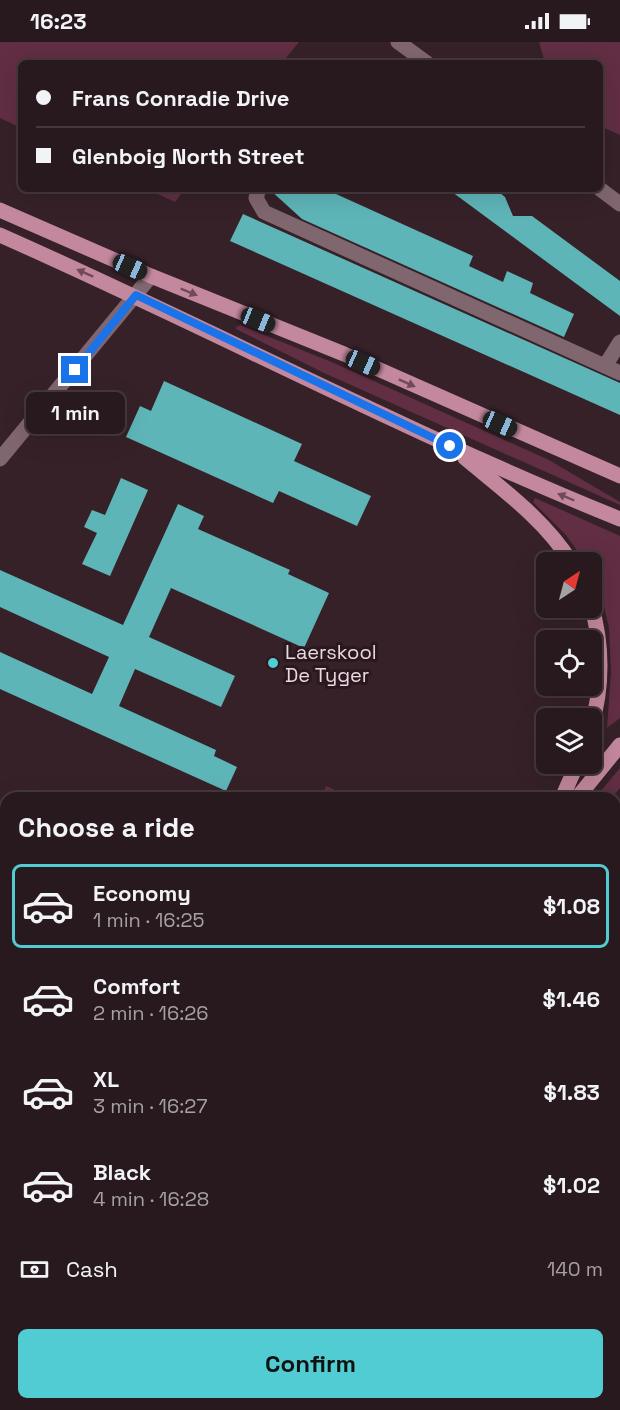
<!DOCTYPE html>
<meta charset="utf-8">
<style>
body{margin:0;font-family:"Space Grotesk",sans-serif;background:#34262b;color:#f1f3f6;height:100vh;display:flex;flex-direction:column;font-size:22px;white-space:nowrap}
*{box-sizing:border-box;margin:0}
p{font-size:20px;color:#a5a0a4}
.icon{flex:none;width:33px;height:33px;fill:none;stroke:currentColor;stroke-width:2;stroke-linecap:round;stroke-linejoin:round}
.map{position:relative;flex:1;overflow:hidden}
.side{position:absolute;left:0px;top:750px;width:621px;height:618px;display:flex;flex-direction:column;background:#28191e;border-radius:18px 18px 0 0;box-shadow:0 6px 24px #0002,0 0 0 2px #44383c}
.side>*{flex:none}
.hud{position:absolute;left:18px;top:18px;width:585px;height:132px;border-radius:9px;box-shadow:0 6px 24px #0002,0 0 0 2px #44383c;display:grid;align-content:center;height:132px;padding:0 18px;background:#28191e}
.needle{width:39px;rotate:36deg}
.tools{position:absolute;left:536px;top:510px;display:grid;gap:12px}
.tools a{display:grid;place-items:center;width:66px;height:66px;border-radius:9px;background:#28191e;box-shadow:0 6px 24px #0002,0 0 0 2px #44383c;font-size:30px}
.end{position:absolute;width:27px;height:27px;margin:-14px;border:8px solid #1a73e8;background:#fff;box-shadow:0 0 0 3px #fff}
.from{border-radius:50%}
.bubble{position:absolute;height:42px;border-radius:9px;background:#28191e;box-shadow:0 6px 24px #0002,0 0 0 2px #44383c;font-size:20px;font-weight:800;line-height:42px;text-align:center}
.car{position:absolute;width:18px;height:36px;margin:-18px -9px;border-radius:8px;box-shadow:0 0 4px 2px #0007;background:linear-gradient(#222 24%,#8ab4d8 0 40%,#222 0 76%,#8ab4d8 0 86%,#222 0)}
.hud b{display:flex;align-items:center;gap:21px;height:57px;font-size:22px}
.hud b+b{border-top:2px solid #44383c}
.hud i{width:15px;height:15px;background:#f1f3f6}
ul{padding:0;list-style:none}
li{display:flex;align-items:center;gap:18px;height:84px;margin:0 12px 9px;padding:0 6px;border:3px solid transparent;border-radius:9px}
li div{flex:1}
li b{display:block;font-size:22px}
li em{font-style:normal;font-weight:800}
li.selected{border-color:#51ccd2}
li>.icon{width:54px;height:54px;stroke-width:1.5}
h2{padding:0 18px;font-size:27px;line-height:72px}
.pay{display:flex;align-items:center;gap:15px;height:66px;padding:0 18px;font-size:22px}
.pay p{margin-inline-start:auto}
.button{display:flex;gap:12px;margin-top:auto;padding:12px 18px}
.button a{flex:1;height:69px;border-radius:9px;background:#51ccd2;color:#111;font-size:24px;font-weight:800;line-height:69px;text-align:center}
.status{display:flex;justify-content:space-between;align-items:center;height:42px;padding:0 30px;background:#28191e;direction:ltr}
.status svg{height:16px;fill:currentColor}
.map>svg:first-child{display:block}
.green{fill:#612e43}
.building{fill:#5eb5b8}
.lines{fill:none;stroke-linecap:round;stroke-linejoin:round}
.minor{stroke:#80666f;stroke-width:15}
.major{stroke:#c4889e;stroke-width:15}
.oneway{fill:#704a58}
.route{stroke:#1a73e8;stroke-width:8}
.poi-dot{fill:#51ccd2;stroke:#2b171f;stroke-width:2}
.labels{text-anchor:middle;stroke-width:6;stroke-linejoin:round;paint-order:stroke}
.poi-label{font-size:20px;fill:#e9dadf;stroke:#2b171f;text-anchor:start}
</style>
<div class="status"><b>16:23</b><svg viewBox="0 0 49 12"><path d="M0 12V9h3v3zM5 12V6h3v6zM10 12V3h3v9zM15 12V0h3v12zM26 1h20v11H26zM47 4h2v5h-2z"/></svg></div>
<div class="map">
<svg width="620" height="1368" viewBox="0 0 620 1368">
<rect width="100%" height="100%" fill="#362128"/>
<g class="green">
<polygon points="0,0 299,0 282,21 21,21 21,86 0,76"/>
<polygon points="539,0 620,0 620,93 600,84 600,21 545,21"/>
<polygon points="147,147 185,147 175,160"/>
<polygon points="240,283 334,321 549,418 620,460 620,463 324,331 238,288 235,286"/>
<polygon points="535,456 620,494 620,676 607,686 611,630 609,586 601,551 591,530 591,520 585,520 566,493 533,460"/>
<polygon points="620,726 620,746 611,756 595,756"/>
<polygon points="326,744 352,756 321,756"/>
<polygon points="620,798 620,1076 615,1073 615,803"/>
</g>
<g class="building">
<polygon points="269,147 325,147 473,214 469,224 503,240 507,229 533,241 530,251 574,272 564,295 302,177"/>
<polygon points="448,147 495,147 505,155 513,174 532,174 620,239 620,274"/>
<polygon points="243,172 620,341 620,373 230,199"/>
<polygon points="164,339 302,402 294,419 371,454 357,484 279,449 273,461 126,395 140,364 151,369"/>
<polygon points="121,436 148,448 110,534 82,522 97,491 84,485 92,468 105,473"/>
<polygon points="178,462 204,474 198,487 290,528 288,532 329,551 304,606 171,546 149,595 235,634 221,665 135,627 119,664 216,708 214,714 237,725 226,749 0,647 0,610 92,652 109,615 0,565 0,528 123,583"/>
</g>
<g class="lines">
<g class="minor">
<polyline points="398,0 427,21"/>
<polyline points="259,147 256,156 264,170 620,331"/>
<polyline points="600,147 620,162"/>
<polyline points="605,324 620,300"/>
<polyline points="0,417 151,234"/>
<polyline points="0,933 6,936"/>
<polyline points="615,1085 620,1087"/>
<polyline points="0,1184 6,1186"/>
<polyline points="615,1320 620,1312"/>
<polyline points="615,1337 620,1339"/>
<polyline points="584,1368 588,1362"/>
</g>
<g class="major">
<polyline points="0,168 151,234 344,312 620,434"/>
<path d="M 0,193 C 208,285 409,392 620,477"/>
<path d="M 465,416 C 502,447 545,478 571,520"/>
<path d="M 591,563 C 603,602 603,646 591,685"/>
<polyline points="562,756 577,722"/>
<polyline points="577,756 620,703"/>
<polyline points="615,774 620,768"/>
<polyline points="59,1368 64,1362"/>
<polyline points="110,1368 116,1362"/>
</g>
</g>
<defs><path id="oneway-solid" d="M-6-.8H1V-3.2L6.5 0L1 3.2V.8H-6Z" transform="scale(1.5)"/></defs>
<g class="oneway">
<use href="#oneway-solid" transform="translate(85 231) rotate(-156)"/>
<use href="#oneway-solid" transform="translate(189 250) rotate(22)"/>
<use href="#oneway-solid" transform="translate(407 341) rotate(24)"/>
<use href="#oneway-solid" transform="translate(566 455) rotate(-157)"/>
</g>
<g class="lines">
<polyline class="route" points="75,328 136,253 450,404"/>
</g>
<circle class="poi-dot" cx="273" cy="621" r="6"/>
<g class="labels">
<g class="poi-label">
<text x="285" y="617">Laerskool<tspan x="285" dy="23">De Tyger</tspan></text>
</g>
</g>
</svg>
<div class="tools">
<a><svg class="needle" viewBox="-14 -14 28 28"><path d="M0-13l5 13h-10z" fill="#e53935"/><path d="M0 13l5-13h-10z" fill="#a5a0a4"/></svg></a>
<a><svg class="icon" aria-label="locate" viewBox="0 0 24 24"><circle cx="12" cy="12" r="6"/><path d="M12 2v4M12 18v4M2 12h4M18 12h4"/></svg></a>
<a><svg class="icon" aria-label="layers" viewBox="0 0 24 24"><path d="M12 4l9 5-9 5-9-5zM3 14l9 5 9-5"/></svg></a>
</div>
<i class="end from" style="left:450px;top:404px"></i>
<i class="end" style="left:75px;top:328px"></i>
<div class="bubble" style="left:26px;top:350px;width:99px">1 min</div>
<i class="car" style="left:130px;top:225px;rotate:114deg"></i>
<i class="car" style="left:258px;top:278px;rotate:112deg"></i>
<i class="car" style="left:363px;top:321px;rotate:114deg"></i>
<i class="car" style="left:500px;top:382px;rotate:114deg"></i>
<div class="hud">
<b><i class="from"></i>Frans Conradie Drive</b>
<b><i></i>Glenboig North Street</b>
</div>
<section class="side">
<h2>Choose a ride</h2>
<ul>
<li class="selected"><svg class="icon" aria-label="car" viewBox="0 0 24 24"><path d="M5 17H2v-5l4-1 3-4h7l3 4 3 1v5h-3M9 17h6M6 11h13"/><circle cx="7" cy="17" r="2"/><circle cx="17" cy="17" r="2"/></svg><div><b>Economy</b><p>1 min · 16:25</p></div><em>$1.08</em></li>
<li><svg class="icon" aria-label="car" viewBox="0 0 24 24"><path d="M5 17H2v-5l4-1 3-4h7l3 4 3 1v5h-3M9 17h6M6 11h13"/><circle cx="7" cy="17" r="2"/><circle cx="17" cy="17" r="2"/></svg><div><b>Comfort</b><p>2 min · 16:26</p></div><em>$1.46</em></li>
<li><svg class="icon" aria-label="car" viewBox="0 0 24 24"><path d="M5 17H2v-5l4-1 3-4h7l3 4 3 1v5h-3M9 17h6M6 11h13"/><circle cx="7" cy="17" r="2"/><circle cx="17" cy="17" r="2"/></svg><div><b>XL</b><p>3 min · 16:27</p></div><em>$1.83</em></li>
<li><svg class="icon" aria-label="car" viewBox="0 0 24 24"><path d="M5 17H2v-5l4-1 3-4h7l3 4 3 1v5h-3M9 17h6M6 11h13"/><circle cx="7" cy="17" r="2"/><circle cx="17" cy="17" r="2"/></svg><div><b>Black</b><p>4 min · 16:28</p></div><em>$1.02</em></li>
</ul>
<div class="pay"><svg class="icon" aria-label="cash" viewBox="0 0 24 24"><path d="M3 7h18v10H3z"/><circle cx="12" cy="12" r="2"/></svg>Cash<p>140 m</p></div>
<div class="button"><a>Confirm</a></div>
</section>
</div>
